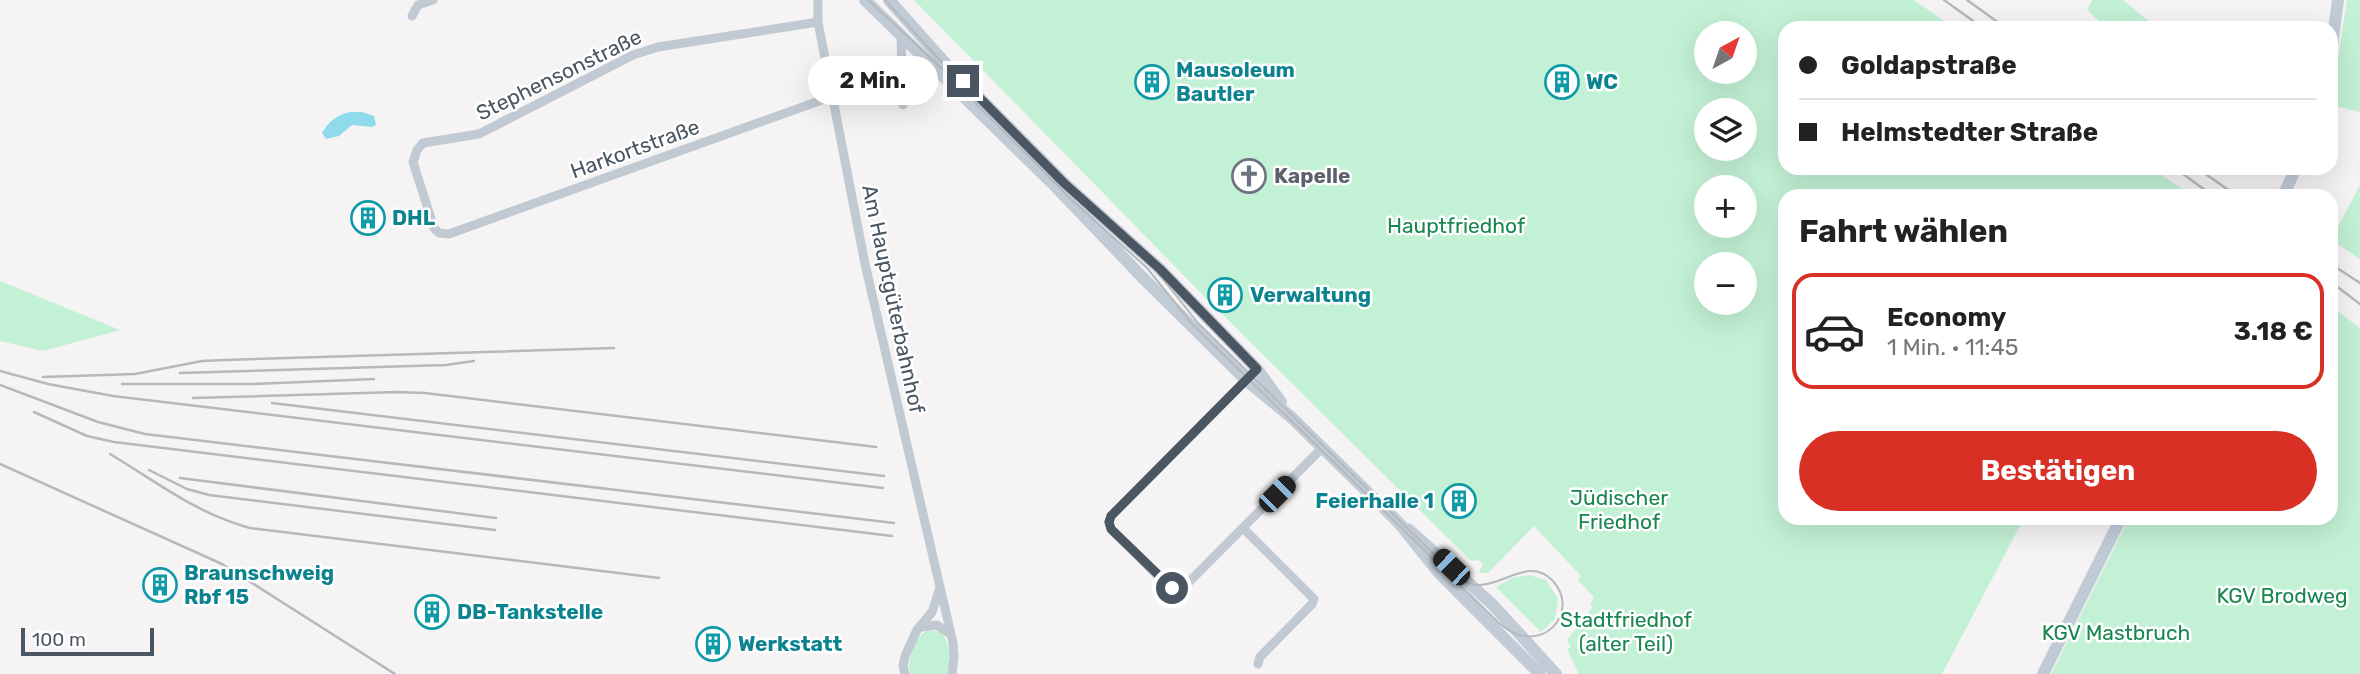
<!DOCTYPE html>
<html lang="de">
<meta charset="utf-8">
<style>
body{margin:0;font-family:Rubik,sans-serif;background:#f6f6f6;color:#222;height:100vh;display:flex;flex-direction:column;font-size:26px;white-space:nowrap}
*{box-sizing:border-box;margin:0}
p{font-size:23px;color:#767676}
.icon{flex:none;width:38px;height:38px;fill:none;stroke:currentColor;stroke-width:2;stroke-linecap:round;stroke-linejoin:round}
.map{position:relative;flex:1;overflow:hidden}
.panel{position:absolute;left:1778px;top:189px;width:560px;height:336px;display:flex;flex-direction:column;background:#fff;border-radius:21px;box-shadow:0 7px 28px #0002}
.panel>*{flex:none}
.hud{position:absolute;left:1778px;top:21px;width:560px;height:154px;border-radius:21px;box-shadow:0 7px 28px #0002;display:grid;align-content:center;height:154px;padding:0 21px;background:#fff}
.needle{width:46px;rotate:40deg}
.buttons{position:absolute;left:1694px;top:21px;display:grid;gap:14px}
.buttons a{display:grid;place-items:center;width:63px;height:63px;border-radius:50%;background:#fff;box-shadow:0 7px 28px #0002;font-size:35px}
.scale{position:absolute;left:21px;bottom:18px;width:133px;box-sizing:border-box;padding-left:7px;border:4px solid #4a5661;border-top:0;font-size:19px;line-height:24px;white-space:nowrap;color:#4a5661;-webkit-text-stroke:5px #fff;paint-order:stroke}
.end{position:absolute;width:32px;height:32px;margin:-16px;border:9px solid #4a5661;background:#fff;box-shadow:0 0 0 4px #fff}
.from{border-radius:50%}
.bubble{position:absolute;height:49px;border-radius:24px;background:#fff;box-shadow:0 7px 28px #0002;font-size:23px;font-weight:700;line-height:49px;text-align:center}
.car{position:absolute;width:21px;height:42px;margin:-21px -10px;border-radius:9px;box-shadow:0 0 5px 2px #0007;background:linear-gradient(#222 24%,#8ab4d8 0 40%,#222 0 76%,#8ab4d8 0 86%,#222 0)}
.hud b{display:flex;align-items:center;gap:24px;height:66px;font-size:26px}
.hud b+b{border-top:2px solid #e0e0e0}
.hud i{width:18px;height:18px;background:#222}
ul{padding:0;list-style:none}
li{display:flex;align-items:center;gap:21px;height:116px;margin:0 14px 10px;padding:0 7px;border:4px solid transparent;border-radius:21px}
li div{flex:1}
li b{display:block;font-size:26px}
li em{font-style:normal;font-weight:700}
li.selected{border-color:#d93025}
li>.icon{width:63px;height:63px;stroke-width:1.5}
h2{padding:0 21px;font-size:32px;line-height:84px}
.button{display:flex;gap:14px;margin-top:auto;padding:14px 21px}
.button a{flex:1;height:80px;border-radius:42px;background:#d93025;color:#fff;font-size:28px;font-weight:700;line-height:80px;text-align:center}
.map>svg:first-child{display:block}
.green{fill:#c3f1d5;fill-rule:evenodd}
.water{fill:#90daee}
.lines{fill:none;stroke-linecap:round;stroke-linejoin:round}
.street{stroke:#c1cad2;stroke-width:9}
.secondary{stroke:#c1cbd6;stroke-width:12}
.tram{stroke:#b5b8bd;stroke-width:2}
.rail{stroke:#b5b8bd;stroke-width:2.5}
.route{stroke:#4a5661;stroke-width:9}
.labels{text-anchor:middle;stroke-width:5;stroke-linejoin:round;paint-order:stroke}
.culture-label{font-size:21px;font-weight:bold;fill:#0d838f;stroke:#fff;text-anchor:start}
.street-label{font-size:21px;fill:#4a5661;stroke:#fff}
.worship-label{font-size:21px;font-weight:bold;fill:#5b616d;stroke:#fff;text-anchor:start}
.park-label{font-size:21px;fill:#17864f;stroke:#fff}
</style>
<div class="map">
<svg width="2360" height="674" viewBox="0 0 2360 674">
<rect width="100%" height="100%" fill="#f5f3f3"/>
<g class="green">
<path d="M 914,0 L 1914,0 L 1954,28 L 1785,28 L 1785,168 L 2151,168 L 2193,196 L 1785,196 L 1785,518 L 2024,518 L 1942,674 L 1579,674 L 1567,649 L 1571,647 L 1567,640 L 1593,607 L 1590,604 L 1594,597 L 1578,580 L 1581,576 L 1534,526 L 1488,573 L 1480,573 L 1479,571 L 1483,565 L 1479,560 L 1471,561 L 1204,296 ZM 1706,33 L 1745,33 L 1745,72 L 1706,72 ZM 1706,110 L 1745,110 L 1745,149 L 1706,149 ZM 1706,187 L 1745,187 L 1745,226 L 1706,226 ZM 1706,264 L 1745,264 L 1745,303 L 1706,303 Z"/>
<polygon points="2092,0 2123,0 2157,28 2107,28 2087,10"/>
<polygon points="2347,0 2360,0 2360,112 2331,105"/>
<polygon points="2360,185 2360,259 2331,240 2331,225 2337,229"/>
<polygon points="0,281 120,330 43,351 0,341"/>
<polygon points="2331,306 2360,328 2360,674 2051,674 2129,518 2331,518"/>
<polygon points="1529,575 1546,580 1558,599 1555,619 1541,632 1496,587 1512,578"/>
<path d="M 928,630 L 941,632 C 950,643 951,660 947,674 L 910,674 C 906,660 915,636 928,630 Z"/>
</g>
<path class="water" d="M 350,112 L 362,112 L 374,116 L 376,125 L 372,127 L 352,125 L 339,136 L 326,139 L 322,133 C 329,121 337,115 350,112 Z"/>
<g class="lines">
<g class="street">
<polyline points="818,0 818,22 865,264 953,643 954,657 952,674"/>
<polyline points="412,16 418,5 433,0"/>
<polyline points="818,22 658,47 633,55 479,134 423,143 417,150 413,162 434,228 439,233 449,234 833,96"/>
<polyline points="901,35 903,105"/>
<polyline points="1257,369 1111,516 1109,522 1111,529 1168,586 1177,589 1183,588 1323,447"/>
<polyline points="1243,528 1314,599 1312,604 1260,657 1258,664"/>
<polyline points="922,627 937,625 950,634"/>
<polyline points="905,674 903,666 905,656 917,630 932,612 939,590"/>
</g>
<g class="secondary">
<polyline points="865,0 1056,187 1144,279 1246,380 1291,417 1399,523 1439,573 1540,674"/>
<polyline points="889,0 946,64 1064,183 1160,269 1257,369 1281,402"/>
<polyline points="2331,53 2338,0"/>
<polyline points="2283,196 2296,168"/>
<polyline points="1408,529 1492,604 1556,674"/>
<polyline points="2043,674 2121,518"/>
</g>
<path class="tram" d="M 868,0 L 934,61 L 1073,201 L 1147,268 L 1193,325 L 1499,623 C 1540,660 1583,612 1552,580 C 1523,551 1491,604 1457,577 L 1198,323 L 1154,268 L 1028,150 L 948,69 L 885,0"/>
<g class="rail">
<polyline points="1944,0 1983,28"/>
<polyline points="1967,0 2006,28"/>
<polyline points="2175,168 2213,196"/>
<polyline points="2197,168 2237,196"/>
<polyline points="2331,264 2360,283"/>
<polyline points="2331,282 2360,304"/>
<polyline points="0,371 48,384 113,396 883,488"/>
<polyline points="180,373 446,365 474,361"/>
<polyline points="43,377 135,374 202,361 224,360 614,348"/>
<polyline points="122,384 251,384 374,379"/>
<polyline points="0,385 98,422 145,434 894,523"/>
<polyline points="193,398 397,392 425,393 876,447"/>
<polyline points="272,403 884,476"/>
<polyline points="34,412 87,436 114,442 892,536"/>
<path d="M 110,454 C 157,482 195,513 250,528 L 659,578"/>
<polyline points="0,464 222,564 395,674"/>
<polyline points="149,470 187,489 209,495 495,530"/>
<polyline points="180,478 496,518"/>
</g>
</g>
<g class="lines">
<polyline class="route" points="963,81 1064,183 1160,269 1257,369 1111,516 1109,522 1111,529 1172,588"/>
</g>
<defs>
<g id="building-ring" transform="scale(1.75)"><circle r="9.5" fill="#fff" stroke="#0f9aa8" stroke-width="1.5"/><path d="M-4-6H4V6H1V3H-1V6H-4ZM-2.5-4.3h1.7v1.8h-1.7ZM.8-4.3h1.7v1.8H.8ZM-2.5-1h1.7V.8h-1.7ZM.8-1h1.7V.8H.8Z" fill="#0f9aa8"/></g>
<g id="church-ring" transform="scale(1.75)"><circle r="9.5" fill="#fff" stroke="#6b7280" stroke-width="1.5"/><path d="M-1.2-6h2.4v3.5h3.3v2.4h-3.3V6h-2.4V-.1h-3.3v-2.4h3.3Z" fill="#6b7280"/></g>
</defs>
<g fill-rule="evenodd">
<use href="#building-ring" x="1152" y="82"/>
<use href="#building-ring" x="1562" y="82"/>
<use href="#church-ring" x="1249" y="176"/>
<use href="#building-ring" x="368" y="218"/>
<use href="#building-ring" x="1225" y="295"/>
<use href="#building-ring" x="1459" y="501"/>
<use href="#building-ring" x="160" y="585"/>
<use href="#building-ring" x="432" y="612"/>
<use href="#building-ring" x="713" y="644"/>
</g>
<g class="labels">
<g class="culture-label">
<text x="1176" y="77">Mausoleum<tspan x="1176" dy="24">Bautler</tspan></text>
<text x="1586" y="89">WC</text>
<text x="392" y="225">DHL</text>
<text x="1250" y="302">Verwaltung</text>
<text x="1434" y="508" text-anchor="end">Feierhalle 1</text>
<text x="184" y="580">Braunschweig<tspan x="184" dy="24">Rbf 15</tspan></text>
<text x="457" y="619">DB-Tankstelle</text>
<text x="738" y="651">Werkstatt</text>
</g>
<g class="street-label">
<text transform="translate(559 75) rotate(-26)" y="7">Stephensonstraße</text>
<text transform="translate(635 149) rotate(-20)" y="7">Harkortstraße</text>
<text transform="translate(893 299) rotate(78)" y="7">Am Hauptgüterbahnhof</text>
</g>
<g class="worship-label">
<text x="1274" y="183">Kapelle</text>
</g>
<g class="park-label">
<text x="1456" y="233">Hauptfriedhof</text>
<text x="1619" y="505">Jüdischer<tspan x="1619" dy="24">Friedhof</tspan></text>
<text x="2282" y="603">KGV Brodweg</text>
<text x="1626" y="627">Stadtfriedhof<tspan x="1626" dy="24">(alter Teil)</tspan></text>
<text x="2116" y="640">KGV Mastbruch</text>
</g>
</g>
</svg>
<div class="buttons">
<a><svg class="needle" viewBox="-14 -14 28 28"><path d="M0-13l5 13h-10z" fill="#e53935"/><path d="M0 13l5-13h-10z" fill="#767676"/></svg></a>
<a><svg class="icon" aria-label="layers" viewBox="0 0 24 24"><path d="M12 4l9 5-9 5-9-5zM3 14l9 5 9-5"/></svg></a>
<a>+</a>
<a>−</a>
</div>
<div class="scale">100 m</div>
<i class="end from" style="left:1172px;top:588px"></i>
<i class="end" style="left:963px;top:81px"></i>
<div class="bubble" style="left:808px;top:56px;width:130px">2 Min.</div>
<i class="car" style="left:1277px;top:494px;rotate:45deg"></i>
<i class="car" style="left:1451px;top:567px;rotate:314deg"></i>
<div class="hud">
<b><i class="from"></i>Goldapstraße</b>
<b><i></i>Helmstedter Straße</b>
</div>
<section class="panel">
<h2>Fahrt wählen</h2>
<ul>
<li class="selected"><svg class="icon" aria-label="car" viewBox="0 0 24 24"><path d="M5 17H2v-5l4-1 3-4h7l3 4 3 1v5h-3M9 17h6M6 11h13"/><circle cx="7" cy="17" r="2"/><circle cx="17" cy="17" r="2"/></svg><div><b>Economy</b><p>1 Min. · 11:45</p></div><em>3.18 €</em></li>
</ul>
<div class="button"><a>Bestätigen</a></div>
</section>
</div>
